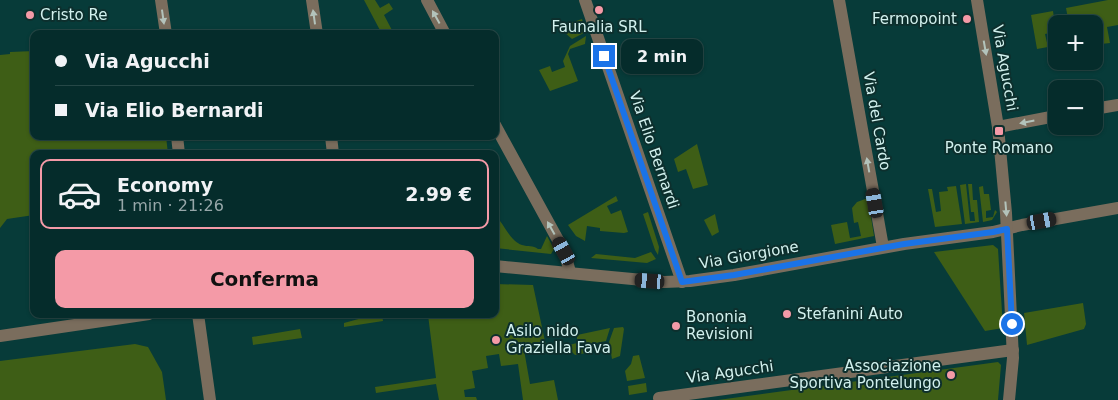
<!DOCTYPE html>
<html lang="it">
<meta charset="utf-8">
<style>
body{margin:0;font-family:"DejaVu Sans",sans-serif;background:#0e3433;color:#f1f3f6;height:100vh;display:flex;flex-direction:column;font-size:19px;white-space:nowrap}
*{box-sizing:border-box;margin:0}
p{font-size:16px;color:#97a7a9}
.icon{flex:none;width:28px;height:28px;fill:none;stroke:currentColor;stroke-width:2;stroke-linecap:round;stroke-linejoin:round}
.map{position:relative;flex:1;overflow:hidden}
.side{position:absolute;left:30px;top:150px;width:469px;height:168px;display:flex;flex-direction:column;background:#052c2b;border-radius:10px;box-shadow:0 1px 4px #0004,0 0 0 1px #264847}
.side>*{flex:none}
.top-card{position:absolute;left:30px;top:30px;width:469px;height:110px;border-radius:10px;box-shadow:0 1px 4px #0004,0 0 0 1px #264847;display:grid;align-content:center;height:110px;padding:0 25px;background:#052c2b}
.controls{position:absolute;left:1048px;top:15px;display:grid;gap:10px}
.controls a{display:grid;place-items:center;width:55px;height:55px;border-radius:10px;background:#052c2b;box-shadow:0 1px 4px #0004,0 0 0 1px #264847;font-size:25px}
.end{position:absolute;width:22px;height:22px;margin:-11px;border:6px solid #1a73e8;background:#fff;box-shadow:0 0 0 2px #fff}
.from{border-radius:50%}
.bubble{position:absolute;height:35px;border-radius:10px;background:#052c2b;box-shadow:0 1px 4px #0004,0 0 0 1px #264847;font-size:16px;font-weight:600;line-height:35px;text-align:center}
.car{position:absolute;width:15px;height:30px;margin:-15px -8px;border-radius:6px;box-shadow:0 0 4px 1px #0007;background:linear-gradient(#222 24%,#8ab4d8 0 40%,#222 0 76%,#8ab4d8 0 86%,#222 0)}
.top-card b{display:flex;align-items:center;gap:18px;height:48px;font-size:19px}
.top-card b+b{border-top:1px solid #264847}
.top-card i{width:12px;height:12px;background:#f1f3f6}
ul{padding:9px 0 0;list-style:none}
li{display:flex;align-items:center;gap:15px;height:70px;margin:0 10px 8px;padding:0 15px;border:2px solid transparent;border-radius:10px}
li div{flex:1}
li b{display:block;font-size:19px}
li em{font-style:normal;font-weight:600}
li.selected{border-color:#f49aa7}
li>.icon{width:45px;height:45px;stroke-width:1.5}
.primary-button{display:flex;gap:10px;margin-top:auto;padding:10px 25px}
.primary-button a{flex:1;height:58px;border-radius:10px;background:#f49aa7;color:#111;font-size:20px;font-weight:600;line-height:58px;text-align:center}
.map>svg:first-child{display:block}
.green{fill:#3e5e16}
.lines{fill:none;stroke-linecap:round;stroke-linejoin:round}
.minor{stroke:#7a6d5d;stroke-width:12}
.tertiary{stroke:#7a6d5d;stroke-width:12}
.oneway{fill:#b3c3bb}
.route{stroke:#1a73e8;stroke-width:6}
.poi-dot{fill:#f49aa7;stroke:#0d2f2d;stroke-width:2}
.labels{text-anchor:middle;stroke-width:4;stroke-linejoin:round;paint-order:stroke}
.poi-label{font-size:15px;fill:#d2f1ee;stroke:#0d2f2d;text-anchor:start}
.street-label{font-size:15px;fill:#d2f1ee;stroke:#0d2f2d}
</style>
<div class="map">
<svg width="1118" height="400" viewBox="0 0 1118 400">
<rect width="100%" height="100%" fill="#073b39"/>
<g class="green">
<polygon points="364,0 375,0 380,8 389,3 393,9 384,15 394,34 382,34"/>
<polygon points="1108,0 1118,0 1118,25 1107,27 1110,43 1101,44 1100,38 1094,39 1094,24 1069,24 1066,8"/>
<polygon points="1053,11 1056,32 1045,34 1048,47 1037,49 1031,15"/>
<polygon points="582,19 586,32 572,39 564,32 562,26"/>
<polygon points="586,36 585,44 570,49 568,54 578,81 550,91 539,70 550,66 552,72 565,67 563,61 570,46"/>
<polygon points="34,51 34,136 166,136 168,154 34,154 34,215 7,219 0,228 0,55 10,54 10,52"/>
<polygon points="697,144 708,185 693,189 686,169 678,172 674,159"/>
<polygon points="966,184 970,221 975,221 974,212 971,212 968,184 972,184 973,200 977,200 979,222 965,224 960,185"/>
<polygon points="956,186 962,224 935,227 928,189 932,189 936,212 941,211 939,192 948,191 947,187"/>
<polygon points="983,186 984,194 989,194 991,210 986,211 986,218 993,217 995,210 997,212 992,220 983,222 979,187"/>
<polygon points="616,196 618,201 607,206 611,214 621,210 628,232 624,233 600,231 600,228 587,226 585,241 576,236 568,225"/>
<polygon points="868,198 874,236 835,244 831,225 847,222 850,238 861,236 858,222 854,223 852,208 857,202"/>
<polygon points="648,212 659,247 658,255 655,250 643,214"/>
<polygon points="715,214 719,232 712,236 704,220"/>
<path d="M 500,221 C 506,229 512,242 522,245 C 528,247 533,245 538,249 L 541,249 L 547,236 L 554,249 L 551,254 L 495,248 L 495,224 Z"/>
<polygon points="993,245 998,249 1003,328 985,331 934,252"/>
<polygon points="651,252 656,259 647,263 591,258 596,254 635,258"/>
<polygon points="495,284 533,285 546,346 524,350 530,384 554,380 558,400 523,400 518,364 501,366 499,354 486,356 488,368 472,371 475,388 464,390 465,397 476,397 477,400 439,400 436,384 376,393 375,387 436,378 428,315 397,319 397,314 495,314"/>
<polygon points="1083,303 1086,324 1084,329 1027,345 1024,313"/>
<polygon points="363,314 382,314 383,321 344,327 344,323 362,318"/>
<polygon points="623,327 624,329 620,356 612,359 609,342 614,328"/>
<polygon points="610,328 606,341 586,345 584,347 586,353 575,355 571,351 569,345 577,343 577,335"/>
<polygon points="300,329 302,338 253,345 252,337"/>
<polygon points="135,344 148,347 162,372 166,400 0,400 0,361"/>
<polygon points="639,355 645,378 627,381 625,371 631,364 633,356"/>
<polygon points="998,362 1001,365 998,400 718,400"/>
<polygon points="646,383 647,392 629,395 628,386"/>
</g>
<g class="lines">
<g class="minor">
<polyline points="161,0 166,34"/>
<polyline points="312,0 317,34"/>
<polyline points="427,0 445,34"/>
<polyline points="585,0 682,282"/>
<polyline points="839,0 883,247"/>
<polyline points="1094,109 1118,105"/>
<polyline points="495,125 564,251 570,272"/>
<polyline points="998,127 1056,116"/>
<polyline points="177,136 179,154"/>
<polyline points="331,136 333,154"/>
<polyline points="495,266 664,282 690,281 734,275 904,244 993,232 1022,225 1118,208"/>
<polyline points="198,314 210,400"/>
<polyline points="0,336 149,314"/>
<polyline points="659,398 1013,350"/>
</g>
<polyline class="tertiary" points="977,0 998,127 1006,213 1013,358 1009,400"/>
</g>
<defs><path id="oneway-solid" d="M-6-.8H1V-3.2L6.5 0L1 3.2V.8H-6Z" transform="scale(1.25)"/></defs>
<g class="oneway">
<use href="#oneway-solid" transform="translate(163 17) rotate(82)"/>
<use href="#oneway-solid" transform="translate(314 17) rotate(-98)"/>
<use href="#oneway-solid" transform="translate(436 17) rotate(-119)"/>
<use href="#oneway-solid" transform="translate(985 48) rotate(80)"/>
<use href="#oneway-solid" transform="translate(1027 122) rotate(169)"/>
<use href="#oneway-solid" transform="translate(868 165) rotate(-100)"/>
<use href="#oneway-solid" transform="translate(1006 209) rotate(85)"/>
<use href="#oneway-solid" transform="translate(551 228) rotate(-119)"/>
</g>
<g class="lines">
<polyline class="route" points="604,56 682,282 734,275 904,244 993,232 1007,229 1012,324"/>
</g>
<g class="poi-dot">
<circle cx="599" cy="10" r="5"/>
<circle cx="30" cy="15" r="5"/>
<circle cx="967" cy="19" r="5"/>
<rect x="994" y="126" width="10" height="10" rx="2.5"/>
<circle cx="787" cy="314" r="5"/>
<circle cx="676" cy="326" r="5"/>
<circle cx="496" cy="340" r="5"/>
<circle cx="951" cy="375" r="5"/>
</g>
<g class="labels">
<g class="poi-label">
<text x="40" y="20">Cristo Re</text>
<text x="957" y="24" text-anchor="end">Fermopoint</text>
<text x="599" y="32" text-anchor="middle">Faunalia SRL</text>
<text x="999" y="153" text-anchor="middle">Ponte Romano</text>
<text x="797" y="319">Stefanini Auto</text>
<text x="686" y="322">Bononia<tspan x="686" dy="17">Revisioni</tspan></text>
<text x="506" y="336">Asilo nido<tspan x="506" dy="17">Graziella Fava</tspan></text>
<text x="941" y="371" text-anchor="end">Associazione<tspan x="941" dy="17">Sportiva Pontelungo</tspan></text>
</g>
<g class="street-label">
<text transform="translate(1005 68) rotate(80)" y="5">Via Agucchi</text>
<text transform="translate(877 121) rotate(80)" y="5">Via del Cardo</text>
<text transform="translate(654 150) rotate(71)" y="5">Via Elio Bernardi</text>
<text transform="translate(749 255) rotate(-10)" y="5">Via Giorgione</text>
<text transform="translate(730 372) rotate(-8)" y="5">Via Agucchi</text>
</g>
</g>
</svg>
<div class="controls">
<a>+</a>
<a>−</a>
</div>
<i class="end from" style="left:1012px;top:324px"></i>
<i class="end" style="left:604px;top:56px"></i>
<div class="bubble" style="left:621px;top:39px;width:82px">2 min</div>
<i class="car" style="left:875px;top:203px;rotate:350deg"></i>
<i class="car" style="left:1042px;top:221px;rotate:80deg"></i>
<i class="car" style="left:564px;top:251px;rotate:331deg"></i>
<i class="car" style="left:650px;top:281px;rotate:274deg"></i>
<div class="top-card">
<b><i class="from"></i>Via Agucchi</b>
<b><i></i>Via Elio Bernardi</b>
</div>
<section class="side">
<ul>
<li class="selected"><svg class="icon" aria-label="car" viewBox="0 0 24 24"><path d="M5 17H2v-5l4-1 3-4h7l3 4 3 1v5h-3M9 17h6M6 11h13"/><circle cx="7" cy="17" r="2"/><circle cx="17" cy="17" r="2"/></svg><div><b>Economy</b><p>1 min · 21:26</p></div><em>2.99 €</em></li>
</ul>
<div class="primary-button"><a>Conferma</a></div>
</section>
</div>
